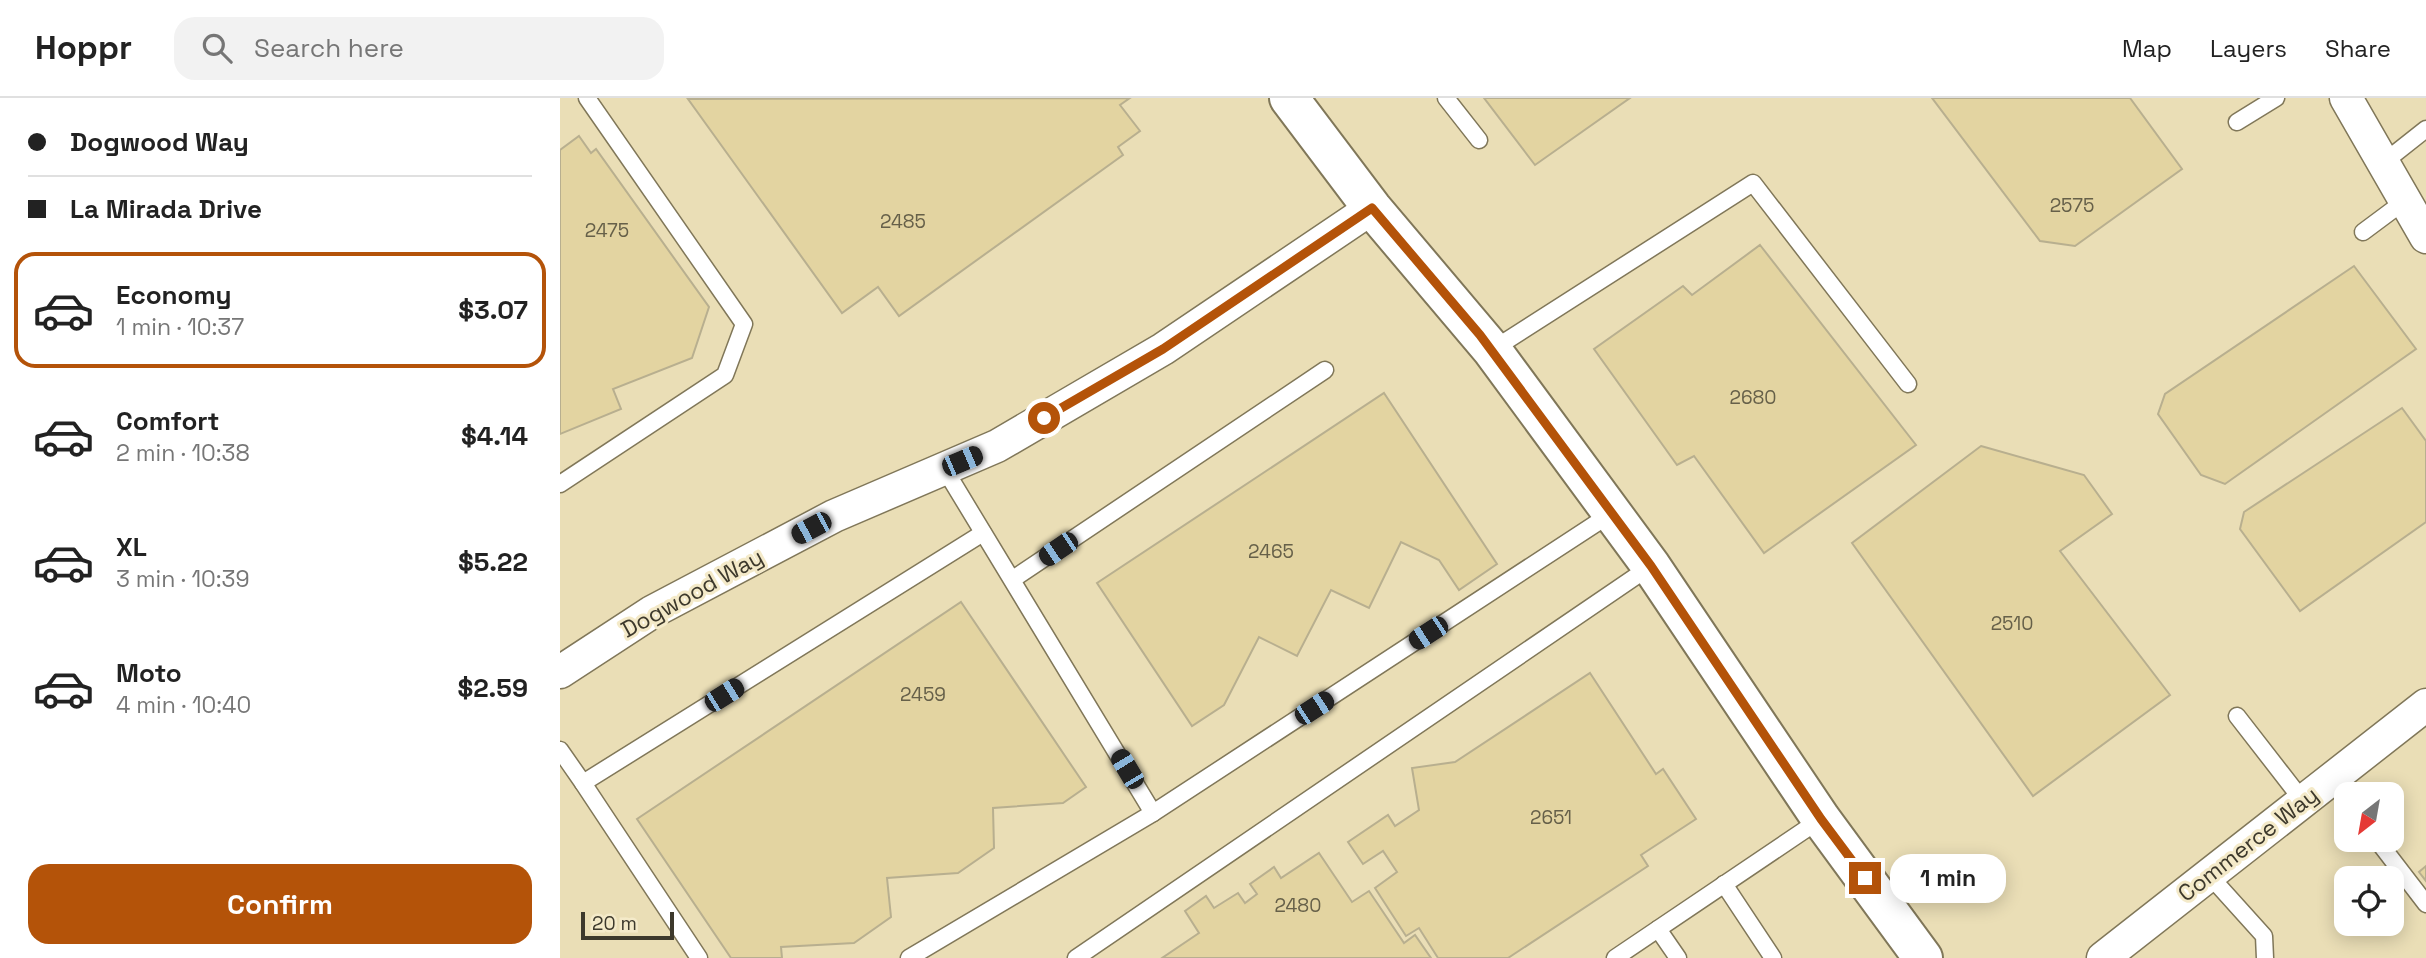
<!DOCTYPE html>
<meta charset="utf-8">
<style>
body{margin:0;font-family:"Space Grotesk",sans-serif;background:#f2f2f2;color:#222;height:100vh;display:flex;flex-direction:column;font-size:26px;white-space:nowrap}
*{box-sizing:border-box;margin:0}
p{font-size:23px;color:#767676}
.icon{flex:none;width:38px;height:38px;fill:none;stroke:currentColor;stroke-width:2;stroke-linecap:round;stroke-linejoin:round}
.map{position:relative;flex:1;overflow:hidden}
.sheet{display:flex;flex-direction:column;background:#fff;width:560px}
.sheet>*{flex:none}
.top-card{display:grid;align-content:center;height:154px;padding:0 28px;background:#fff}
.needle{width:46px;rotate:211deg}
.controls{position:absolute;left:1774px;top:684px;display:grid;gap:14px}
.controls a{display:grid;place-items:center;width:70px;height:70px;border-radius:14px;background:#fff;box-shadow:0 4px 18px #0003;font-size:35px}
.scale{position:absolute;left:21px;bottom:18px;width:93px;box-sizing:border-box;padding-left:7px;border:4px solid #3d392c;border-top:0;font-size:19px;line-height:24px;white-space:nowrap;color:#3d392c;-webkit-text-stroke:5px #f4eac9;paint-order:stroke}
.end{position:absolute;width:32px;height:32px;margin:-16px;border:9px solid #b45309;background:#fff;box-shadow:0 0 0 4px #fff}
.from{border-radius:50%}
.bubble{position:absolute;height:49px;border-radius:21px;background:#fff;box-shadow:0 4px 18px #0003;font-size:23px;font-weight:800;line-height:49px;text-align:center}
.car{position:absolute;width:21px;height:42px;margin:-21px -10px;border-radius:9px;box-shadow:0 0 5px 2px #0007;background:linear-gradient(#222 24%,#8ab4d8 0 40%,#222 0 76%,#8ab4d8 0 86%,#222 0)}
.top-card b{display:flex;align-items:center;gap:24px;height:66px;font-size:26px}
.top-card b+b{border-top:2px solid #e0e0e0}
.top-card i{width:18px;height:18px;background:#222}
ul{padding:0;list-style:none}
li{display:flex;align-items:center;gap:21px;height:116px;margin:0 14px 10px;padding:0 14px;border:4px solid transparent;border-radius:21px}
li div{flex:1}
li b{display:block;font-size:26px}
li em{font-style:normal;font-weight:800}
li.selected{border-color:#b45309}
li>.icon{width:63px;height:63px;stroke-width:1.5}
.primary-button{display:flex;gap:14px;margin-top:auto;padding:14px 28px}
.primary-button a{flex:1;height:80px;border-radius:21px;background:#b45309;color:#fff;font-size:28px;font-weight:800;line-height:80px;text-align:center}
header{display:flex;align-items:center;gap:42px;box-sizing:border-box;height:98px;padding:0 35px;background:#fff;border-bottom:2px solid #e0e0e0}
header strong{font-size:33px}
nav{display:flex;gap:38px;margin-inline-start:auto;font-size:24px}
.search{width:490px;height:63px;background:#f2f2f2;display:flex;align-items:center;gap:18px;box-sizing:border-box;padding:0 24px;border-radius:21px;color:#767676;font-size:26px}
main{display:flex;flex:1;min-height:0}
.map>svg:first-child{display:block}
.built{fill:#eadeb6;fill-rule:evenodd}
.building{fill:#e3d4a1;stroke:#b8af8f;stroke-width:2}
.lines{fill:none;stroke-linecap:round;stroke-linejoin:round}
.lane-casing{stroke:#807759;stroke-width:19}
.street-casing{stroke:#807759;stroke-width:35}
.secondary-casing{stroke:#807759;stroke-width:42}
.lane{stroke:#fff;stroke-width:16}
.street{stroke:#fff;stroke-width:32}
.secondary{stroke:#fff;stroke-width:38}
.route{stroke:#b45309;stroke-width:9}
.labels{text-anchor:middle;stroke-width:6;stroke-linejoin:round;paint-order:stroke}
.number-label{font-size:19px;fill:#666049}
.street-label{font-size:23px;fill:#3d392c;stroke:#f4eac9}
</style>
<header>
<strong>Hoppr</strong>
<div class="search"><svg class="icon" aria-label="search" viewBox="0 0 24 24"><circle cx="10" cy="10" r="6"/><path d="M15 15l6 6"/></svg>Search here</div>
<nav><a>Map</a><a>Layers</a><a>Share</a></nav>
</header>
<main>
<section class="sheet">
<div class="top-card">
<b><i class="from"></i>Dogwood Way</b>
<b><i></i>La Mirada Drive</b>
</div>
<ul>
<li class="selected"><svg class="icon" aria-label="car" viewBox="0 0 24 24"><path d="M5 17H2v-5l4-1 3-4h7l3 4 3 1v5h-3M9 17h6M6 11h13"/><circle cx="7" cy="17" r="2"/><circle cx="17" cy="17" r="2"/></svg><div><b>Economy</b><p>1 min · 10:37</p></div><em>$3.07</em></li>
<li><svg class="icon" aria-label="car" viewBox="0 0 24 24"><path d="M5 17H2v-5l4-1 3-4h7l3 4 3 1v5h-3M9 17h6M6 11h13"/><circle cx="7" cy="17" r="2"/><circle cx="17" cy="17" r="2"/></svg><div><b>Comfort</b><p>2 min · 10:38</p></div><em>$4.14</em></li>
<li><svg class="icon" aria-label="car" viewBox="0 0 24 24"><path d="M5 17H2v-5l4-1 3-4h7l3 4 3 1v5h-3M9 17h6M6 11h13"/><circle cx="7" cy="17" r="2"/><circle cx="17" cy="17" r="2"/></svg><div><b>XL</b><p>3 min · 10:39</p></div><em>$5.22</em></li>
<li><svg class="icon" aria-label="car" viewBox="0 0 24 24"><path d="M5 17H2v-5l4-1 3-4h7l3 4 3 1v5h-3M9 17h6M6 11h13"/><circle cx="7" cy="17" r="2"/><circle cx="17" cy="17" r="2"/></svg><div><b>Moto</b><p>4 min · 10:40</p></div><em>$2.59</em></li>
</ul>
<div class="primary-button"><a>Confirm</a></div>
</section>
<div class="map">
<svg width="1866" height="860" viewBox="0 0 1866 860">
<rect width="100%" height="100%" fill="#f4eac9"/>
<path class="built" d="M 0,0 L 1866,0 L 1866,860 L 0,860 ZM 1787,696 L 1832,696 L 1832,742 L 1787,742 ZM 1787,780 L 1832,780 L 1832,826 L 1787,826 Z"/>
<g class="building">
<polygon points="570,0 560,7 580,33 558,49 563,57 339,218 318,189 282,215 128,1"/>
<polygon points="924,0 1070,0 975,67"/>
<polygon points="1372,0 1570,0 1622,71 1515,148 1480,143"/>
<polygon points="19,38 31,55 36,51 149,209 132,260 53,291 61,311 0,336 0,52"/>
<polygon points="1200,147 1356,347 1204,455 1134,358 1117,367 1034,251 1123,188 1132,197"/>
<polygon points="1794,168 1856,251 1665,386 1641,377 1598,316 1605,296"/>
<polygon points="824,295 937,466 899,492 879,462 841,444 809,510 771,492 737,558 699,539 664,607 632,628 537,485"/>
<polygon points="1842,310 1866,343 1866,424 1740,513 1680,431 1684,414"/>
<polygon points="1421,348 1524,377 1552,416 1500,453 1610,597 1473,698 1292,445"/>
<polygon points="401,504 526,689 503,705 433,710 434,750 398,775 327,780 331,819 294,845 221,849 222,860 171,860 77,721"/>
<polygon points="1030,575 1096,676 1103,671 1136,721 1081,757 1088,768 948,860 878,860 859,830 846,838 815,790 837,774 823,753 803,766 788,744 828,717 835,728 859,712 852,670 895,664"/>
<polygon points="759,755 792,804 809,793 844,845 855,837 871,860 602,860 639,835 625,813 646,798 654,810 678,795 685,805 697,796 690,786 714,769 721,780"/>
<polygon points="1866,768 1866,783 1859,774"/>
</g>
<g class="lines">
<g class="lane-casing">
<g id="lane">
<polyline points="886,0 919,42"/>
<polyline points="1677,24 1716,0"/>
<polyline points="1823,65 1866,31"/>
<polyline points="1803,134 1846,102"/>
<polyline points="932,252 1193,85 1348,286"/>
<polyline points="0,386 165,277 184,226 27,0"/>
<polyline points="453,481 765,272"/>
<polyline points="1677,618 1743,703"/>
<polyline points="0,652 23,685"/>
<polyline points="1771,681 1787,702"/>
<polyline points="593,715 1052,415"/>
<polyline points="1817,742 1866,806"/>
<polyline points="1649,777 1704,838 1705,860"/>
<polyline points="1164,786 1213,860"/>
<polyline points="1098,831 1118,860"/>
<polyline points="139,860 23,685 423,435"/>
<polyline points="349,860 593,715 384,370"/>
<polyline points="516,860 1091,468"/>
<polyline points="1055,860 1261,721"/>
</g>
</g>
<g class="street-casing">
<g id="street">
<polyline points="1786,0 1866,139"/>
<polyline points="0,574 92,514 274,418 437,348 603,251 812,110"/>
<polyline points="1543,860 1866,607"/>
</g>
</g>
<g class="secondary-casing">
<polyline id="secondary" points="729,0 812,110 932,252 1091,468 1261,721 1363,860"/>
</g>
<use href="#lane" class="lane"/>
<use href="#street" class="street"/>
<use href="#secondary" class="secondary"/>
</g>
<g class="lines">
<polyline class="route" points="484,320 603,251 812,110 920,237 1091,468 1261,721 1305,780"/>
</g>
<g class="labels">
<g class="number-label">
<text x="1512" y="114">2575</text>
<text x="343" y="130">2485</text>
<text x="47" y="139">2475</text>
<text x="1193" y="306">2680</text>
<text x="711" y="460">2465</text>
<text x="1452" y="532">2510</text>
<text x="363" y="603">2459</text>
<text x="991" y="726">2651</text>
<text x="738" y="814">2480</text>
</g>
<g class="street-label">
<text transform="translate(132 495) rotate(-29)" y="8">Dogwood Way</text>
<text transform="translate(1688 746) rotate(-38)" y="8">Commerce Way</text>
</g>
</g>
</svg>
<div class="controls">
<a><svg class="needle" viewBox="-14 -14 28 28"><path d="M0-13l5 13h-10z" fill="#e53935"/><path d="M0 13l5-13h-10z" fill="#767676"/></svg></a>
<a><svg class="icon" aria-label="locate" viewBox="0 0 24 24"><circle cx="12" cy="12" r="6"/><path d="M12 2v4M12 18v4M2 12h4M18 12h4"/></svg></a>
</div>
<div class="scale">20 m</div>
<i class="end from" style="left:484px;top:320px"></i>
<i class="end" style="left:1305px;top:780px"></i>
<div class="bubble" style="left:1330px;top:756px;width:116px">1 min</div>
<i class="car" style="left:402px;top:363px;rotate:67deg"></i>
<i class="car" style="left:251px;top:430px;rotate:242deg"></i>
<i class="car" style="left:498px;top:451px;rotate:236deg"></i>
<i class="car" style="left:868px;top:535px;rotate:237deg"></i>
<i class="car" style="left:164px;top:597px;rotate:58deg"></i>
<i class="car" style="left:754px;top:610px;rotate:57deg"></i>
<i class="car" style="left:567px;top:671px;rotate:329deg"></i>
</div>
</main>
